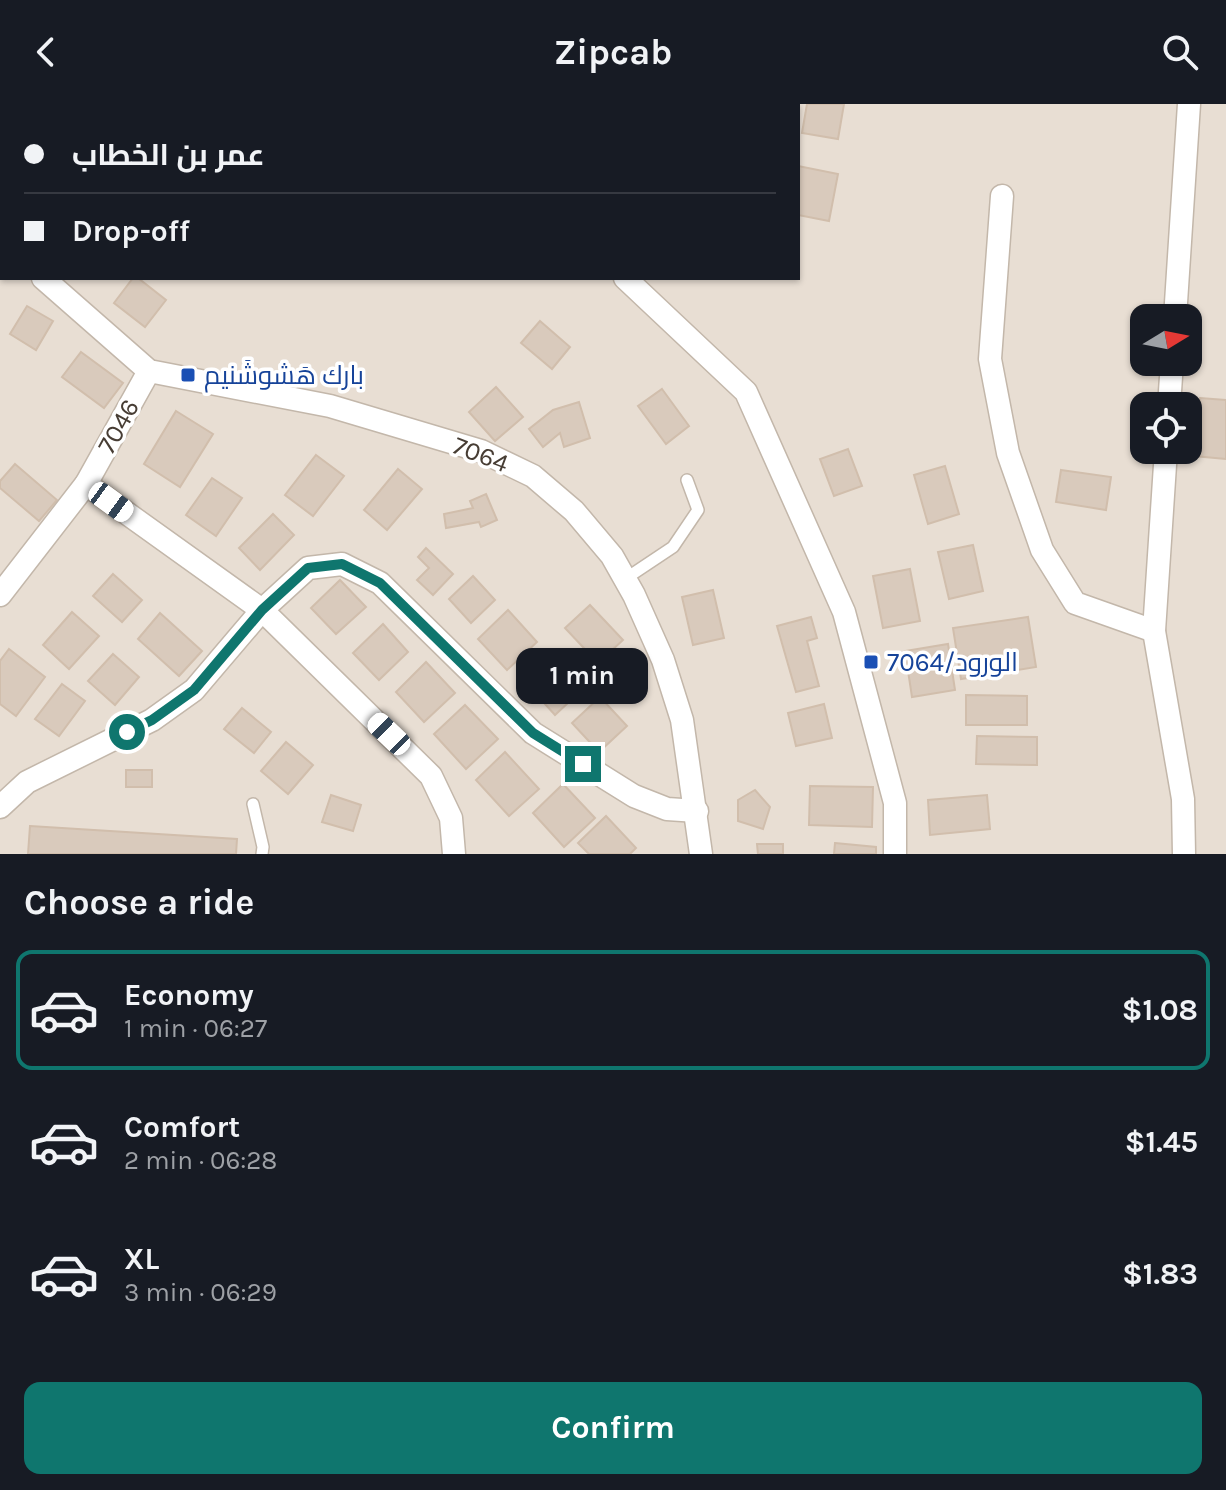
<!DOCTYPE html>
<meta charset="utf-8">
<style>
body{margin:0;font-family:Karla,Cairo,sans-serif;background:#20242c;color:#f1f3f6;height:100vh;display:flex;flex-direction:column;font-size:30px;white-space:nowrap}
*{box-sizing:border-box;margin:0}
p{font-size:26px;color:#9ea1a6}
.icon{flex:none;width:44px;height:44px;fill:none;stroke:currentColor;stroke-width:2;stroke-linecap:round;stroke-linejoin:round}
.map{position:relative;height:750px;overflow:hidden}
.side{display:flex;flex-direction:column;background:#171b24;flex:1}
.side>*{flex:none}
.hud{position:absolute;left:0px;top:0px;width:800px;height:176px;box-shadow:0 2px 6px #0004;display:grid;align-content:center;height:176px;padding:0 24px;background:#171b24}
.needle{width:52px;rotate:80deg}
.tools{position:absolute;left:1130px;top:200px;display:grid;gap:16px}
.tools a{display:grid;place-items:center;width:72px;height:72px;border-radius:16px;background:#171b24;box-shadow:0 2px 6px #0004;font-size:40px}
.end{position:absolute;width:36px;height:36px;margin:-18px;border:10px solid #0f766e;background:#fff;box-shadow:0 0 0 4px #fff}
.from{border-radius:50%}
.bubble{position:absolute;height:56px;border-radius:16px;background:#171b24;box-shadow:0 2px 6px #0004;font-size:26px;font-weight:700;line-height:56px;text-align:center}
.car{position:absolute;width:24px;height:48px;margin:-24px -12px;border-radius:10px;box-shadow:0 0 6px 2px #0007;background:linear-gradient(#fff 24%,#345 0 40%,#fff 0 76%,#345 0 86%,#fff 0)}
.hud b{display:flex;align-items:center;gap:28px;height:76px;font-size:30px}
.hud b+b{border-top:2px solid #363941}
.hud i{width:20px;height:20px;background:#f1f3f6}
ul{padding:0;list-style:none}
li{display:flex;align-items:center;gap:24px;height:120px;margin:0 16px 12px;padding:0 8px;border:4px solid transparent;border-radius:16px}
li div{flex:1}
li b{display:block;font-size:30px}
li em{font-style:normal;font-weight:700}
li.current{border-color:#0f766e}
li>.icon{width:72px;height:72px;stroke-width:1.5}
h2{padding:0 24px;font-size:36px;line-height:96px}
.action{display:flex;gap:16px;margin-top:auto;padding:16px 24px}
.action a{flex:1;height:92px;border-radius:16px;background:#0f766e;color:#fff;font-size:32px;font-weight:700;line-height:92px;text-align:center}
header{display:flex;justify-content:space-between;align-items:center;height:104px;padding:0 24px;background:#171b24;font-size:36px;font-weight:700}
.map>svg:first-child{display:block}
.residential{fill:#e8ded3;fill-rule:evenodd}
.building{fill:#d9cabc;stroke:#d1beac;stroke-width:2}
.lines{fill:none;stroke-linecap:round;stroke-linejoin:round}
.lane-casing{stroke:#c3b7aa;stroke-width:14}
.street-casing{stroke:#c3b7aa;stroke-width:25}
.lane{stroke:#fff;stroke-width:11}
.street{stroke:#fff;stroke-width:22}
.route{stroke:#0f766e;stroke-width:10}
.transit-dot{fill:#1a4fb4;stroke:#fff;stroke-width:3}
.labels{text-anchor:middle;stroke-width:7;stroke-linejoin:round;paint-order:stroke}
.transit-label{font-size:26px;fill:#164399;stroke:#fff;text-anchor:start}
.street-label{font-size:26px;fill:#473d34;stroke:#fff}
</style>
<header><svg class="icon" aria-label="back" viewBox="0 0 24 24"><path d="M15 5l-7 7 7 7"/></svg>Zipcab<svg class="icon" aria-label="search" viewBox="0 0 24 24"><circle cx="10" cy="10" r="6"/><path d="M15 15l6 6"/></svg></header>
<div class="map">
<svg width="1226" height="750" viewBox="0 0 1226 750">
<rect width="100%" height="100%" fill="#f4ede5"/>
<path class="residential" d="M 0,0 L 1226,0 L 1226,750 L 0,750 ZM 2,2 L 798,2 L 798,174 L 2,174 ZM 1144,214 L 1188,214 L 1188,258 L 1144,258 ZM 1144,302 L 1188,302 L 1188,346 L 1144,346 Z"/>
<g class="building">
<polygon points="724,0 775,0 724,2"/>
<polygon points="807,0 844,0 838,35 802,29"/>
<polygon points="798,62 838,70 829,117 798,111"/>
<polygon points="133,174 138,174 166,196 145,223 114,199"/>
<polygon points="27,202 53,217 36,246 10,230"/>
<polygon points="540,217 570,243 552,265 521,239"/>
<polygon points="81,248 123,279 104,304 62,273"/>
<polygon points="496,283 523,313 495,337 469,308"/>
<polygon points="662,285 689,322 666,340 638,302"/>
<polygon points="1200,294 1226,296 1226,355 1194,352"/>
<polygon points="579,298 590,334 564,343 560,329 543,343 529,325 553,306"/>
<polygon points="176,307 213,330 180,383 144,360"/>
<polygon points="848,345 862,382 834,392 820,355"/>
<polygon points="316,351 344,372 313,412 285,391"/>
<polygon points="15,360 57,396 39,417 0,384 0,377"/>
<polygon points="945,362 959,410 928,420 914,371"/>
<polygon points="398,365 422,385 387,426 364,406"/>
<polygon points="1061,366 1111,373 1106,406 1056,398"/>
<polygon points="212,374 242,394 216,432 186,411"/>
<polygon points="486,390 497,416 481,423 479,418 446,424 444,410 473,404 470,397"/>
<polygon points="273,410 294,431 260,466 239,444"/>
<polygon points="973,441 983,487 949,495 938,448"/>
<polygon points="426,444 453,470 433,491 417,476 429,464 418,453"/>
<polygon points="910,465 920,517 883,524 873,472"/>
<polygon points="113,470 142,496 122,518 93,492"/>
<polygon points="473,472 495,496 471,519 449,495"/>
<polygon points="340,476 366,503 336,530 311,504"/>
<polygon points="713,486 724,534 693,541 682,493"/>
<polygon points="590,501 623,536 598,559 565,524"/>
<polygon points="508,506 537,538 507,566 478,535"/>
<polygon points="72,508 99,532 69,565 43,541"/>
<polygon points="160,509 202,547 179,572 138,535"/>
<polygon points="811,513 817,534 807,537 819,582 796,588 777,522"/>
<polygon points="1028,513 1036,563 961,575 953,524"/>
<polygon points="383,520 408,548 379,576 353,549"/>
<polygon points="948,540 955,586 912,593 905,547"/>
<polygon points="9,545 45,573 16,612 0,600 0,557"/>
<polygon points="113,550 139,573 115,601 88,577"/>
<polygon points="554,552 584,584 555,611 526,579"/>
<polygon points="426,558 455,589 424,618 396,588"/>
<polygon points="62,580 85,597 59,632 35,615"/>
<polygon points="966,591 1027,592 1027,621 966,621"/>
<polygon points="600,593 627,622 599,648 572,619"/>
<polygon points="824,600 832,634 796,642 788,609"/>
<polygon points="465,601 498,635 466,665 434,630"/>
<polygon points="242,604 271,628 254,649 224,625"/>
<polygon points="977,632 1037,633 1037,661 976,660"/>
<polygon points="286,638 313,661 288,690 261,667"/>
<polygon points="505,648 539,685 509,712 476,676"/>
<rect x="126" y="666" width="26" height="17"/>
<polygon points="563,680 595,714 564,743 533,709"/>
<polygon points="810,682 873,683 872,723 809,721"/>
<polygon points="755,686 770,703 763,725 738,717 738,696"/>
<polygon points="331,691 361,701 353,727 322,718"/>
<polygon points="987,691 990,725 930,731 928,696"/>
<polygon points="606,712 636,744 630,750 589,750 578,739"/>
<polygon points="30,722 237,735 236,750 28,750"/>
<polygon points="835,739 876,743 876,750 834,750"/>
<polygon points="757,740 783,740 783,750 758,750"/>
</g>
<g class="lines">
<g class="lane-casing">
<g id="lane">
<polyline points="625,475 673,443 698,406 687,376"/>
<polyline points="253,700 263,743 262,750"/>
</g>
</g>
<g class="street-casing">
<g id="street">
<polyline points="579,0 580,2"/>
<polyline points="78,2 80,0"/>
<polyline points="679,2 680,0"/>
<polyline points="1002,92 990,255 1008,349 1042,446 1075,499 1154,527"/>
<polyline points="0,107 2,108"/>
<polyline points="0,163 2,162"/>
<polyline points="43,174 149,267 330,302 481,347 533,372 574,407 612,452 634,491 663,556 682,616 701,750"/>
<polyline points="625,174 746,288 844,508 895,699 895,750"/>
<polyline points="1175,214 1189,0"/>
<polyline points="1169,302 1172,258"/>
<polyline points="1166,346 1154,527 1183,695 1184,750"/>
<polyline points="86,380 262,506 431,672 451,714 454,750"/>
<polyline points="0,491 86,380 149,267"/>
<polyline points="0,703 27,678 152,616 194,586 262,506 308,464 342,460 380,479 533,629 634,692 667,705 697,707"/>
</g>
</g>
<use href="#lane" class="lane"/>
<use href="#street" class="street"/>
</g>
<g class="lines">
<polyline class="route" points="127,628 152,616 194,586 262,506 308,464 342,460 380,479 533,629 583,660"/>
</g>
<g class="transit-dot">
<rect x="180" y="263" width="16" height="16" rx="4"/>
<rect x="863" y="550" width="16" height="16" rx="4"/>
</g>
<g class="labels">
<g class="transit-label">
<text x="204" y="280">بارك هَشوشَنيم</text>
<text x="887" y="567">الورود/7064</text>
</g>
<g class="street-label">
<text transform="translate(118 322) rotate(-61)" y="9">7046</text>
<text transform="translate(481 350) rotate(21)" y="9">7064</text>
</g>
</g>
</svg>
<div class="tools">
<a><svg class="needle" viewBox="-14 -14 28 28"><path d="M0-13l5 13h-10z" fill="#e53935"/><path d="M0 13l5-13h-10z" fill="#9ea1a6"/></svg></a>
<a><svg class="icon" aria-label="locate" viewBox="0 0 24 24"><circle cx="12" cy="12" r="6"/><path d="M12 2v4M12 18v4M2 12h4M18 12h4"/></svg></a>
</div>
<i class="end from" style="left:127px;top:628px"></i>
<i class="end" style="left:583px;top:660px"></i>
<div class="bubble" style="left:516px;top:544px;width:132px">1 min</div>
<i class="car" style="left:111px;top:398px;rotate:126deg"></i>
<i class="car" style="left:389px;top:630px;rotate:314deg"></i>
<div class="hud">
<b><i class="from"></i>عمر بن الخطاب</b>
<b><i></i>Drop-off</b>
</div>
</div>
<section class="side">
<h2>Choose a ride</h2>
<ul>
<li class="current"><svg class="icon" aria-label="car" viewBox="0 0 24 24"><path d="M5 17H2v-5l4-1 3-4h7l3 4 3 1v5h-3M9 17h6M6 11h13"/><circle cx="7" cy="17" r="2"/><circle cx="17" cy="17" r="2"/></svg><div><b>Economy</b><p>1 min · 06:27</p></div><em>$1.08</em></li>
<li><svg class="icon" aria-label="car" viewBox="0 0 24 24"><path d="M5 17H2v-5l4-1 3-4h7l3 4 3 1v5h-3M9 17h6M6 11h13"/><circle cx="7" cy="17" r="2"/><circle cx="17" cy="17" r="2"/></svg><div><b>Comfort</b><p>2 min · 06:28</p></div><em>$1.45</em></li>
<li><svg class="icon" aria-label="car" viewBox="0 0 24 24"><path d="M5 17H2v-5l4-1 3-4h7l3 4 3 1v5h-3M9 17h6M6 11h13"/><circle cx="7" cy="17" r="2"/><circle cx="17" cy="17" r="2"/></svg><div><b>XL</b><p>3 min · 06:29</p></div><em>$1.83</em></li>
</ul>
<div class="action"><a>Confirm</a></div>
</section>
